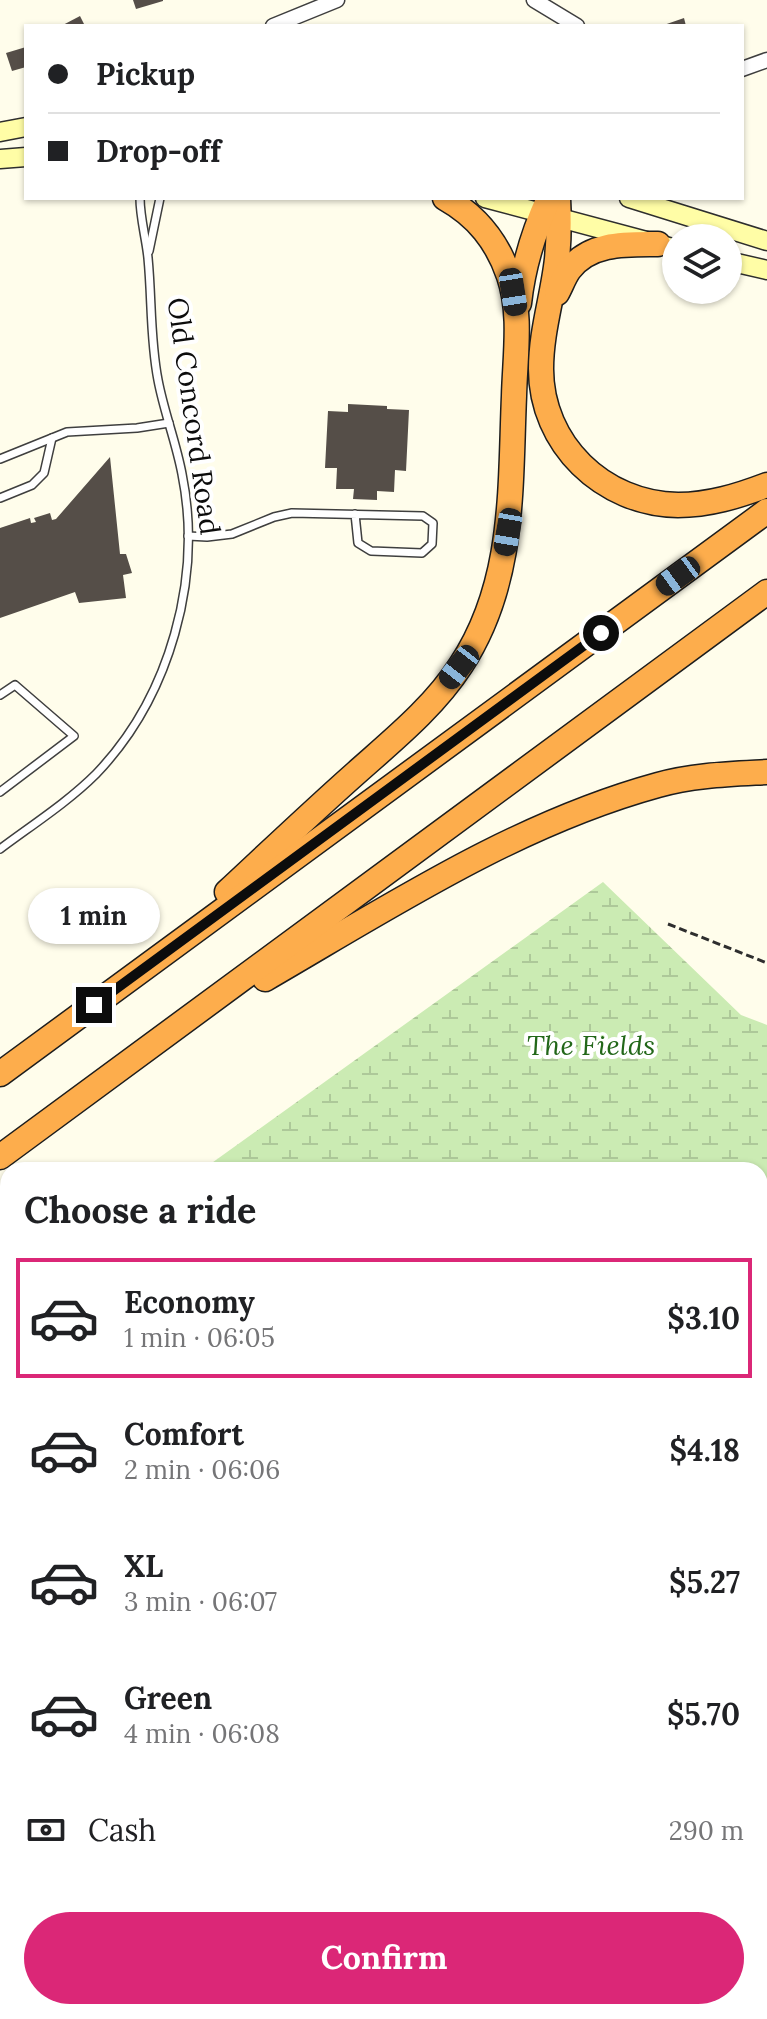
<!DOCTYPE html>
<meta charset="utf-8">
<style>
body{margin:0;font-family:Lora,serif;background:#f6f6f6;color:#202124;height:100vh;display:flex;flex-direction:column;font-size:30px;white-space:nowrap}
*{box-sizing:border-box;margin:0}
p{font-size:26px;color:#757577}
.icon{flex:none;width:44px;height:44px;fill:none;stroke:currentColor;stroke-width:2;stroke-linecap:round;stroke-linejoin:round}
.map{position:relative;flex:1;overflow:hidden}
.side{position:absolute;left:0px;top:1162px;width:768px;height:858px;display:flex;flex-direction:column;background:#fff;border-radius:24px 24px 0 0;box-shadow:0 2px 6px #0004}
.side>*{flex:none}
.hud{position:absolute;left:24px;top:24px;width:720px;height:176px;border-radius:0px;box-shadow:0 2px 6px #0004;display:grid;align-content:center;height:176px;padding:0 24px;background:#fff}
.fabs{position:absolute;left:662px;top:224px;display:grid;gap:16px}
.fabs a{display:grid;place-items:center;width:80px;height:80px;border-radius:50%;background:#fff;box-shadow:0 2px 6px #0004;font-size:40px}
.end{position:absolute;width:36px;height:36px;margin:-18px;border:10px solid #0c0c0c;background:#fff;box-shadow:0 0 0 4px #fff}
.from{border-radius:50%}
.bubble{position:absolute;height:56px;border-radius:28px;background:#fff;box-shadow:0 2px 6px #0004;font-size:26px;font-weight:700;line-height:56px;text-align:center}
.car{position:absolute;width:24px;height:48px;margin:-24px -12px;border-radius:10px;box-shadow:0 0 6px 2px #0007;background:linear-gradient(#222 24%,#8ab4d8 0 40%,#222 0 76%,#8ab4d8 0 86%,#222 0)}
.hud b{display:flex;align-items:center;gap:28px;height:76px;font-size:30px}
.hud b+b{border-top:2px solid #e0e0e0}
.hud i{width:20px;height:20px;background:#202124}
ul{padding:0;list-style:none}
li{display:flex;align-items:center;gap:24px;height:120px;margin:0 16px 12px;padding:0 8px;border:4px solid transparent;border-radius:0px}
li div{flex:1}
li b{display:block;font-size:30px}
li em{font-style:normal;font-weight:700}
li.current{border-color:#db2777}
li>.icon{width:72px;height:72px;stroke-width:1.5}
h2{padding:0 24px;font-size:36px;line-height:96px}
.pay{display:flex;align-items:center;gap:20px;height:88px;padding:0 24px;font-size:30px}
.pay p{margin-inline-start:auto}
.cta{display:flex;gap:16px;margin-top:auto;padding:16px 24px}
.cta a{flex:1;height:92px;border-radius:48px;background:#db2777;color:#fff;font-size:32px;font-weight:700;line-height:92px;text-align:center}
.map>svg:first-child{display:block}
.wetland{fill:url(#wetland-marsh)}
.building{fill:#554e48}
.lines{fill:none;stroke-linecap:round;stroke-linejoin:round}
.service-casing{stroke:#3f3f3f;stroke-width:10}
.minor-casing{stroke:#3f3f3f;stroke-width:17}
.secondary-casing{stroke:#2e2e2e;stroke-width:21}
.motorway-casing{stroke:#1d1d1d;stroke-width:27}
.path{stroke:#2e2e2e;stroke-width:3;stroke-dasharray:8 4;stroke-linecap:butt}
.service{stroke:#fff;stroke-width:7}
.minor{stroke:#fff;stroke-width:14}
.secondary{stroke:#fffda6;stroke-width:18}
.motorway{stroke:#fdad4c;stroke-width:24}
.route{stroke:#0c0c0c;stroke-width:10}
.labels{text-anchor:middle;stroke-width:8;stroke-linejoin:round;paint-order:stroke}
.street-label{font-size:28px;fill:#0c0c0c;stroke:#fff}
.park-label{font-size:28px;font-style:italic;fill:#226719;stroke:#fff}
</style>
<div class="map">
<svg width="767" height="2019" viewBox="0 0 767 2019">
<defs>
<pattern id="wetland-marsh" width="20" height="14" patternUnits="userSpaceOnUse" patternTransform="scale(2)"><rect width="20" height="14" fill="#cbebb3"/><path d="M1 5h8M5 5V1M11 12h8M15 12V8" fill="none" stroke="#adc899"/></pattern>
</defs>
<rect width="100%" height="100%" fill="#fffdeb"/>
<g class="wetland">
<polygon points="603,882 741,1015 767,1025 767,1571 760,1570 760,1170 202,1170"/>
<polygon points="8,1312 8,1768 0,1777 0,1318"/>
</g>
<g class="building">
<polygon points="133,0 163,0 163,1 136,9"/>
<polygon points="80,16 85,26 61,26"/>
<polygon points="684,18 686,26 661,26"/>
<polygon points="26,47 26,67 12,71 6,53"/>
<polygon points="348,404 387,406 387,409 409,410 406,471 395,470 394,492 377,491 377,500 353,499 354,489 336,489 337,468 325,468 328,411 348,412"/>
<polygon points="110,457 120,554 126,554 132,573 123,575 126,598 79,603 75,592 0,618 0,528 30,518 31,523 36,522 34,518 50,513 52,520 56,519"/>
<polygon points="5,1883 8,1885 8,1914 0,1907 0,1889"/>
<polygon points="51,2012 76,2012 72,2015 75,2019 57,2019"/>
<polygon points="342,2012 364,2012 351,2019 346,2019"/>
<polygon points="549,2012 567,2012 556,2019 551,2019 547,2013"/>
</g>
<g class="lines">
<g class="service-casing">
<g id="service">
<polyline points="149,251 160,198"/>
<polyline points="0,459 67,432 137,428 169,423"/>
<polyline points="0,498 32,485 44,473 52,438"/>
<polyline points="188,536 207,537 232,534 274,517 292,513 423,516 433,523 432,544 422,553 371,551 358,543 355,514"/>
<polyline points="0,695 15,685 74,736 0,792"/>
<path d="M 0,849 C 32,825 68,802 96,774 C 170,697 203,578 182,474 C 176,442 164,412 158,380 C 150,339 152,299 148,258 C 146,238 140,218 140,198"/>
</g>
</g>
<g class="minor-casing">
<g id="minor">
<polyline points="534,0 577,26"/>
<polyline points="273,26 337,0"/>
<polyline points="742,69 767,60"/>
<polyline points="760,1788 767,1789"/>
<polyline points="0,1973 8,1963"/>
<polyline points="0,1997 8,2005"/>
<polyline points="15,2012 21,2019"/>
<polyline points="209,2012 216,2019"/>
<polyline points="413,2012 417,2019"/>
<polyline points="594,2012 598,2019"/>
</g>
</g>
<g class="secondary-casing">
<g id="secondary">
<polyline points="0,132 26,127"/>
<polyline points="0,159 26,157"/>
<polyline points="485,198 676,249"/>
<polyline points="629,198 767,241"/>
<polyline points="728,261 767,270"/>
</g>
</g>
<g class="motorway-casing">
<g id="motorway">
<path d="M 558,198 C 559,218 559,239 557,259 C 553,296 541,331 541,369 C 541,444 603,504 678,505 C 709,505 738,496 767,485"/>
<path d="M 557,293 C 561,286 564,277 569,270 C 590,242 627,244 658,244"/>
<path d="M 519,303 C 523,267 534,231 549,198"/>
<path d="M 227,892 C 270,852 312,812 356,773 C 393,740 434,707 461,665 C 515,583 510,489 514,396 C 515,356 522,314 509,276 C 497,241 477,216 445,198"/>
<path d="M 265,979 C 391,906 516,824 658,785 C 693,775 731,774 767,772"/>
<polyline points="0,1074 767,511"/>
<polyline points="0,1157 767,592"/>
</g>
</g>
<g class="path">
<polyline points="668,924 767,963"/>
<polyline points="760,1548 767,1547"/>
<polyline points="0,1602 8,1604"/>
<polyline points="0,1690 8,1674"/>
</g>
<use href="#service" class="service"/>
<use href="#minor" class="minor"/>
<use href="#secondary" class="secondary"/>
<use href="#motorway" class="motorway"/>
</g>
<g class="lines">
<polyline class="route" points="94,1005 601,633"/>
</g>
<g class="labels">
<g class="street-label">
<text transform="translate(194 416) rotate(82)" y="10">Old Concord Road</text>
</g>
<g class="park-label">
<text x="591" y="1055">The Fields</text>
</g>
</g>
</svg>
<div class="fabs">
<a><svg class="icon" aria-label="layers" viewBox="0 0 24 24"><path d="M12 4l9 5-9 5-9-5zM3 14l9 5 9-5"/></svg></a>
</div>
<i class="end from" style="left:601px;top:633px"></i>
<i class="end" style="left:94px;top:1005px"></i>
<div class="bubble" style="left:28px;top:888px;width:132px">1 min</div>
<i class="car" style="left:513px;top:292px;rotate:171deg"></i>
<i class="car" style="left:508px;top:532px;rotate:190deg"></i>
<i class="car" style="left:678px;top:576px;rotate:234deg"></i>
<i class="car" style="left:459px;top:667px;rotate:218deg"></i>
<div class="hud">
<b><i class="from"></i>Pickup</b>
<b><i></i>Drop-off</b>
</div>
<section class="side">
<h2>Choose a ride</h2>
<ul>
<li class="current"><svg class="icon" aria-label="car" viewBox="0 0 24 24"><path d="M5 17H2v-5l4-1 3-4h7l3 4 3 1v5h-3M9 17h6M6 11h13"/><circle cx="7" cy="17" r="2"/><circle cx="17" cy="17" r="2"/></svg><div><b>Economy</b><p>1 min · 06:05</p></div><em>$3.10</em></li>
<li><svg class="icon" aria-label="car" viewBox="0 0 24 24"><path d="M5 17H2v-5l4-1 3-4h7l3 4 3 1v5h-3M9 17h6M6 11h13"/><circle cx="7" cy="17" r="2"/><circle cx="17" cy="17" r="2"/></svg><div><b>Comfort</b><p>2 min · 06:06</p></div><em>$4.18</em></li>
<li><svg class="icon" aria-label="car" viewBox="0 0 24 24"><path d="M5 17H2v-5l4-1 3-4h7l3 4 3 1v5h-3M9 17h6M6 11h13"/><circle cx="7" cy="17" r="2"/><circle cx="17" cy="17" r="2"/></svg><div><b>XL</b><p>3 min · 06:07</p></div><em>$5.27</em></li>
<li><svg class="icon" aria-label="car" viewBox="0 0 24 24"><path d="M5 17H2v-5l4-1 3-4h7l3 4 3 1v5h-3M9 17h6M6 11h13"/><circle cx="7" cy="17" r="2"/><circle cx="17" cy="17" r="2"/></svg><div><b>Green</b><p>4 min · 06:08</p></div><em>$5.70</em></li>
</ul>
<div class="pay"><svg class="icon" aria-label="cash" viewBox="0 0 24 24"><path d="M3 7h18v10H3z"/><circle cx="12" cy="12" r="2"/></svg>Cash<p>290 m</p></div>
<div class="cta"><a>Confirm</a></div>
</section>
</div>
